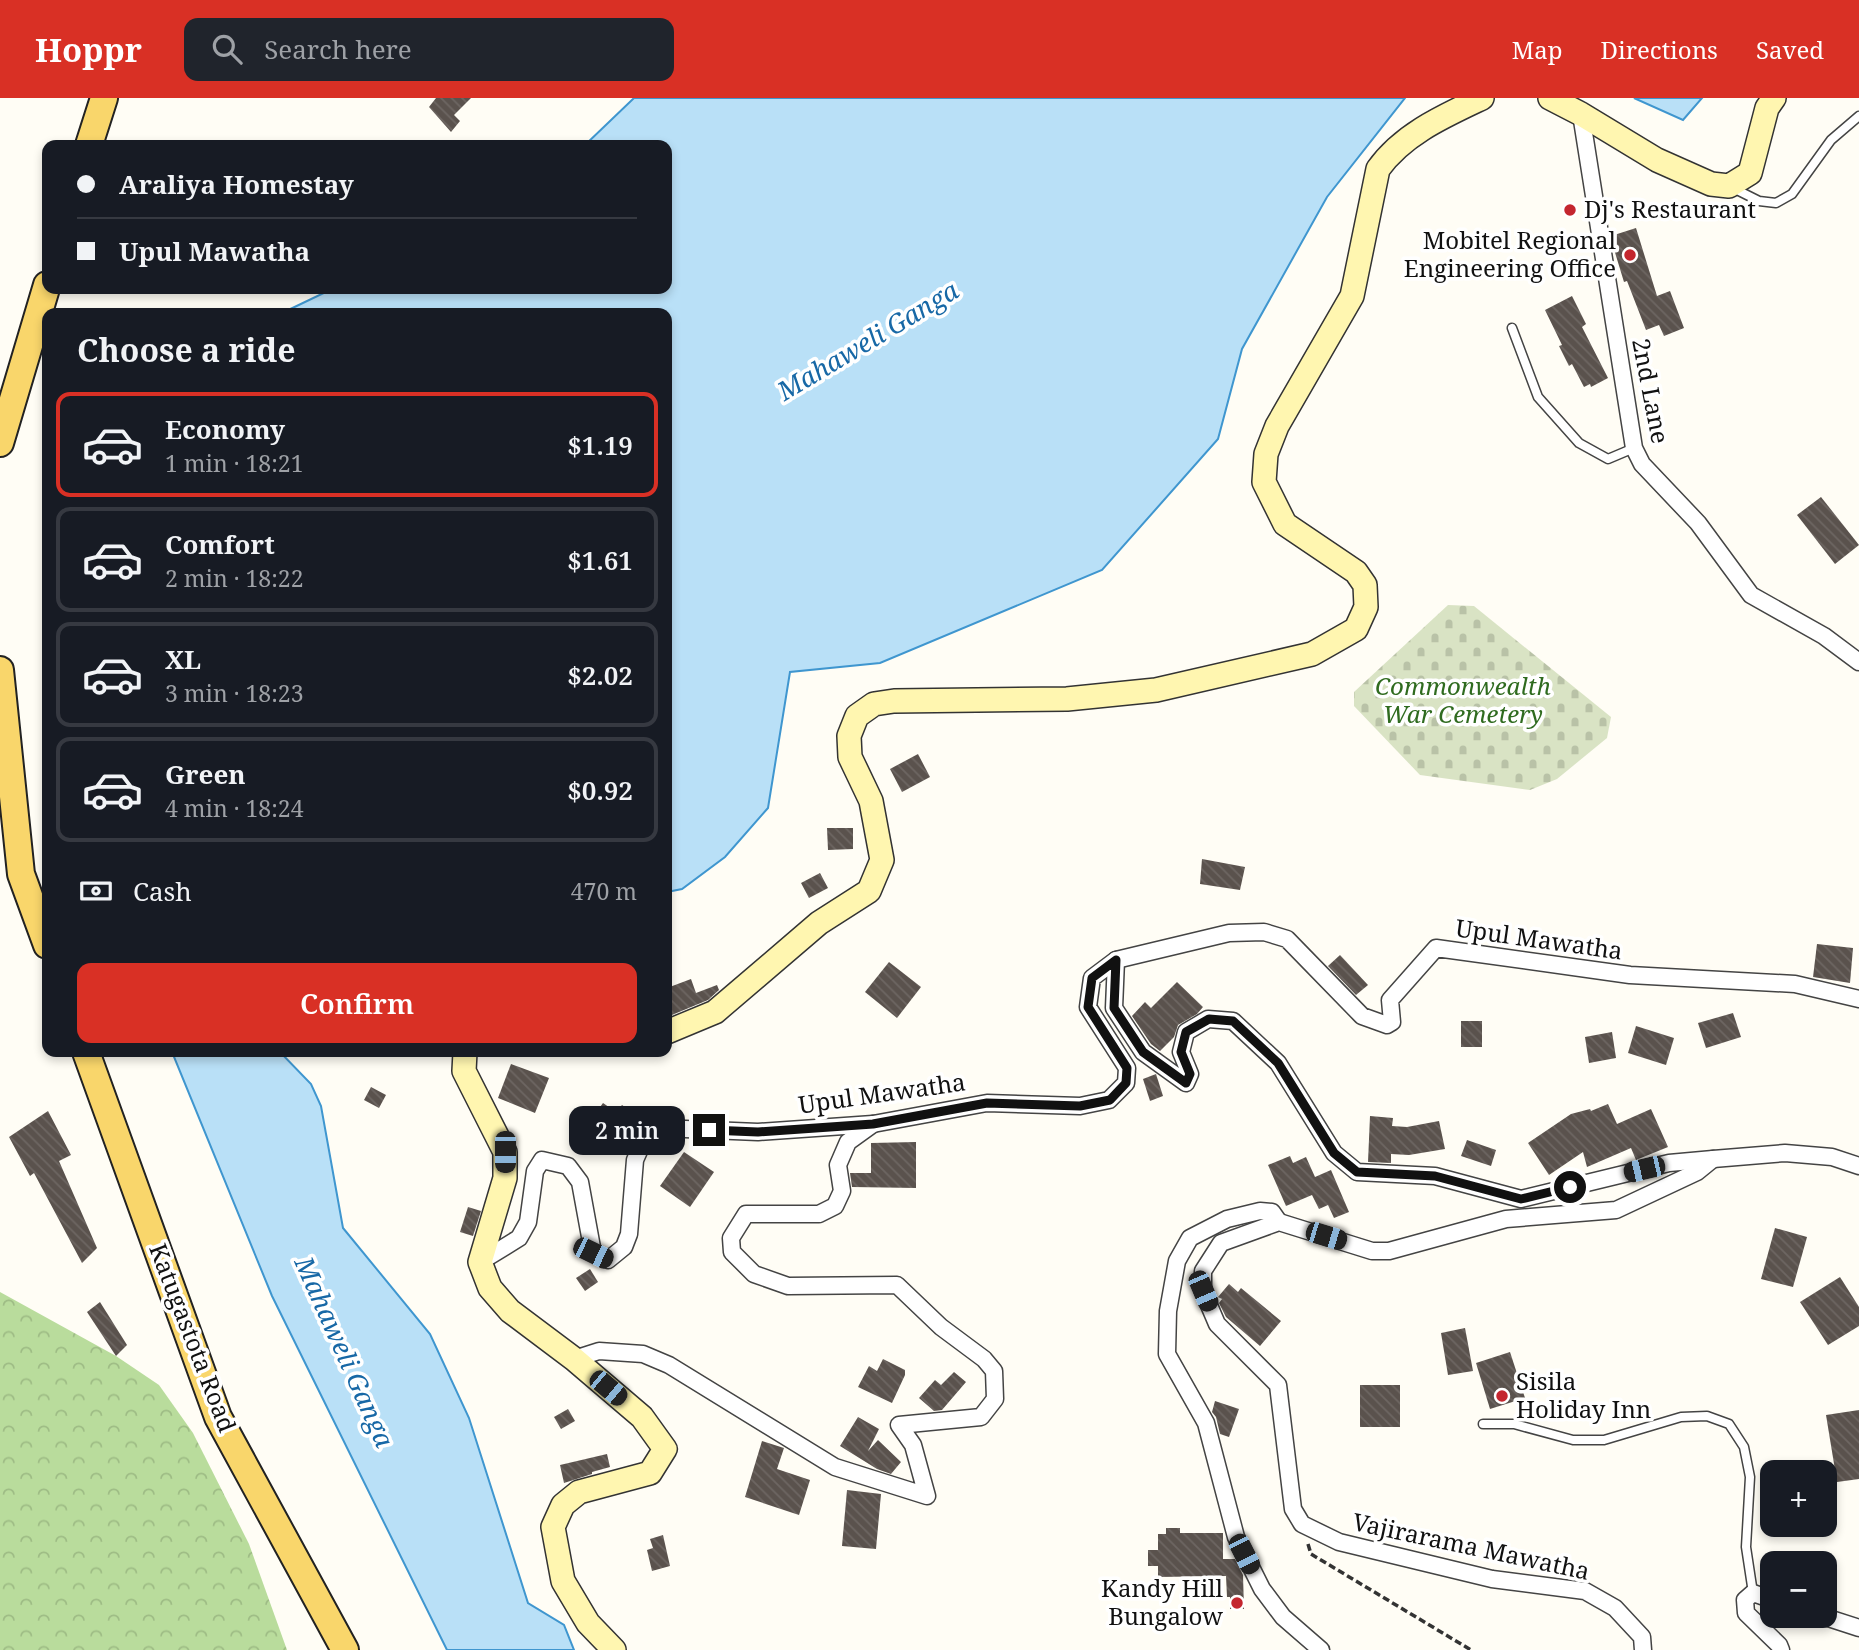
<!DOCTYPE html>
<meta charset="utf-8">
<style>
body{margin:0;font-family:"Noto Serif",serif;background:#20242c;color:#f1f3f6;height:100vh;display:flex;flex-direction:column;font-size:26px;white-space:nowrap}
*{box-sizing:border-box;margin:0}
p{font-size:23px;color:#9ea1a6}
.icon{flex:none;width:38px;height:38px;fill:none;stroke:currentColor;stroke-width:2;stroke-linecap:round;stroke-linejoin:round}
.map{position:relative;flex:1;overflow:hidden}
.drawer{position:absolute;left:42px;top:210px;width:630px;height:749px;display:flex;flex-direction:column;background:#171b24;border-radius:14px;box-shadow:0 4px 10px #0003}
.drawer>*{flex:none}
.hud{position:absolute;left:42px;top:42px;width:630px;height:154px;border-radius:14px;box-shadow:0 4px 10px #0003;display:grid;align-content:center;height:154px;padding:0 35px;background:#171b24}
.buttons{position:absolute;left:1760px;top:1362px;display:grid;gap:14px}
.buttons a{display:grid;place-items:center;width:77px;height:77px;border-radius:14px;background:#171b24;box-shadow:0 4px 10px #0003;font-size:35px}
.end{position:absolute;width:32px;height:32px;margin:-16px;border:9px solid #111;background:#fff;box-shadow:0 0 0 4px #fff}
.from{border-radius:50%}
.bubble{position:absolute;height:49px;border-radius:14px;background:#171b24;box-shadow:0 4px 10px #0003;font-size:23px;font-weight:600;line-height:49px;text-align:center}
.car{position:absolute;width:21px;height:42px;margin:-21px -10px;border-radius:9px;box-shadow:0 0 5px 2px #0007;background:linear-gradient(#222 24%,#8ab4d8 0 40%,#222 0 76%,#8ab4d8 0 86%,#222 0)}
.hud b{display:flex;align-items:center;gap:24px;height:66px;font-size:26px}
.hud b+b{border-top:2px solid #363941}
.hud i{width:18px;height:18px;background:#f1f3f6}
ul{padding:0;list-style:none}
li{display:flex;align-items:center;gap:21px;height:105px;margin:0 14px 10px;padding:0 21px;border:4px solid #363941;border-radius:14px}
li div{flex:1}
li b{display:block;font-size:26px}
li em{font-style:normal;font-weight:600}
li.active{border-color:#d93025}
li>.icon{width:63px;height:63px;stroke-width:1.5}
h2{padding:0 35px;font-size:32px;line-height:84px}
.pay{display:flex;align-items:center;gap:18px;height:77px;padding:0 35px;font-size:26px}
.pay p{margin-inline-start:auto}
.action{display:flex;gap:14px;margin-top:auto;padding:14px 35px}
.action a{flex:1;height:80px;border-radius:14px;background:#d93025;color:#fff;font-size:28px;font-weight:600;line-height:80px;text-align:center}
header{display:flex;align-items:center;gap:42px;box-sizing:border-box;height:98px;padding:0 35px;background:#d93025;color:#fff}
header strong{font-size:33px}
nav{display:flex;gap:38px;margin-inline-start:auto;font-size:24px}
.search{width:490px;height:63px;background:#20242c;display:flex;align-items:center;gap:18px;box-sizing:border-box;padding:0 24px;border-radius:14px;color:#9ea1a6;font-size:26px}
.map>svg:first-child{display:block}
.forest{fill:url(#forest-crowns)}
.cemetery{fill:url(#cemetery-stones)}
.water{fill:#b9e0f7;stroke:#3f96cf;stroke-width:2}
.building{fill:url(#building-back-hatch)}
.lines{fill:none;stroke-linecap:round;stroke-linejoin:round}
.lane-casing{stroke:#444;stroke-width:11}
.street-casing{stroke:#444;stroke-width:19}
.secondary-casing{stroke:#333;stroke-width:26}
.primary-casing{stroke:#222;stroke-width:30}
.path{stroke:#333;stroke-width:3.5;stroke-dasharray:7 3.5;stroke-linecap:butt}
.lane{stroke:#fff;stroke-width:8}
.street{stroke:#fff;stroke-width:16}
.secondary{stroke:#fff6b0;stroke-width:23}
.primary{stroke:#f9d66b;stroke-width:26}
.route{stroke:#111;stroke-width:9}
.poi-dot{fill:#c4262e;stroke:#fff;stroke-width:2.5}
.labels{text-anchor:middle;stroke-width:7;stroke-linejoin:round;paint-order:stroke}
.poi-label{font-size:24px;fill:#111;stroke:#fff;text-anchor:start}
.street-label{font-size:24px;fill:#111;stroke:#fff}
.park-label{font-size:24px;font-style:italic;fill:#2f6b1f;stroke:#fff}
.water-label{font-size:26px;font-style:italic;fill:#1768a6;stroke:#fff}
</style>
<header>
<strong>Hoppr</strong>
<div class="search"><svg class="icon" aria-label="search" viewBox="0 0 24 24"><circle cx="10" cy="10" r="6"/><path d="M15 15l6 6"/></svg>Search here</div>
<nav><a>Map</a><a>Directions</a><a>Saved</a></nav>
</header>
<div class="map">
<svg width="1859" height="1552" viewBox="0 0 1859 1552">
<defs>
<pattern id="forest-crowns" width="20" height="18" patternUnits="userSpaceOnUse" patternTransform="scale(1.75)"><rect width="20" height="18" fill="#b9dc9c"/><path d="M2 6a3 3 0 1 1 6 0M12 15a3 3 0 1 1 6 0" fill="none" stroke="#9ebc85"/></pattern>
<pattern id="cemetery-stones" width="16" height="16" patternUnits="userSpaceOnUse" patternTransform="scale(1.75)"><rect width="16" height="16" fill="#d9e3c4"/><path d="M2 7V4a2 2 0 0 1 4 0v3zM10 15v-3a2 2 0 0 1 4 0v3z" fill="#b9c2a7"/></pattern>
<pattern id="building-back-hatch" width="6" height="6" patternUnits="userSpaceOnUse" patternTransform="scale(1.75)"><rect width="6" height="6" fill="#5a524d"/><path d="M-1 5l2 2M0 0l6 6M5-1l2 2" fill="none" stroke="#6d6662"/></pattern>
</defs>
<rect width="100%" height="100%" fill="#fffdf5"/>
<polygon class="forest" points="0,1194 116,1258 159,1287 193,1335 249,1446 287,1552 0,1552"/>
<polygon class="cemetery" points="1448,507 1474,508 1611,619 1607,640 1557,681 1530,692 1420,677 1354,608 1354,594"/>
<g class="water">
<polygon points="634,0 1405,0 1327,99 1242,251 1218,341 1102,472 880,565 790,574 768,710 725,759 682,791 667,794 667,215 282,215 332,191 667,191 667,47 585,47"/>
<polygon points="1634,0 1702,0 1683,22"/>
<polygon points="172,954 280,954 311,986 321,1008 343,1130 430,1236 469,1320 528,1505 564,1527 574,1552 447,1552 272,1198"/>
</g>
<g class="building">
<polygon points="436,0 471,0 454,17 460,23 451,34 429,9"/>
<polygon points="1636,130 1657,198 1670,193 1684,230 1664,238 1659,227 1646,232 1627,183 1624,184 1613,148 1611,138"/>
<polygon points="1572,198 1586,226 1582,229 1608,280 1591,289 1590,286 1584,289 1572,266 1569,268 1559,248 1562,247 1545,212"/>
<polygon points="1821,399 1859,447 1835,466 1797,417"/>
<polygon points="918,656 930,679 902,694 890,671"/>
<polygon points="827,730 853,730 853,751 828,752"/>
<polygon points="1202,761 1245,769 1240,792 1200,786"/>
<polygon points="820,775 828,790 809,800 801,785"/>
<polygon points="1817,846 1853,850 1850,885 1813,879"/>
<polygon points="1340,857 1368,887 1356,897 1328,868"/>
<polygon points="889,864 921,889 897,920 865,894"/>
<polygon points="691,881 696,895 717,887 719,892 708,902 667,919 667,890"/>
<polygon points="1177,884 1203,909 1197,916 1178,927 1174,939 1160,953 1151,946 1132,918 1145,904 1151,910"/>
<polygon points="1733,915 1741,939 1706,950 1698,925"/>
<rect x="1461" y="923" width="21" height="26"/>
<polygon points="1636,928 1674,940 1666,967 1628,955"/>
<polygon points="1612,934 1616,960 1589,965 1585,939"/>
<polygon points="511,966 549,980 535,1015 498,1000"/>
<polygon points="1156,976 1163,998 1150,1003 1143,981"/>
<polygon points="371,989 386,997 379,1010 364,1002"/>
<polygon points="603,1005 616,1014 622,1007 638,1018 611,1057 581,1035"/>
<polygon points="1608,1006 1617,1026 1651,1011 1668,1049 1636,1062 1631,1050 1587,1069 1583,1054 1549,1077 1528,1045 1571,1016 1590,1011 1591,1013"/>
<polygon points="48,1013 71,1057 59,1063 97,1150 82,1165 34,1075 30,1078 9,1039"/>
<polygon points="1370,1018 1393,1020 1392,1028 1407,1029 1439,1023 1445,1051 1409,1057 1391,1056 1391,1065 1368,1064"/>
<polygon points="1467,1042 1496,1052 1491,1068 1461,1058"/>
<polygon points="916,1044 916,1090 852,1089 850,1075 871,1075 871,1045"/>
<polygon points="684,1054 714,1074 690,1109 660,1088"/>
<polygon points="1290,1058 1293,1065 1306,1059 1315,1079 1331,1072 1349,1114 1334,1120 1328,1107 1319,1111 1312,1097 1286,1108 1268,1067"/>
<polygon points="468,1109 481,1113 473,1138 460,1134"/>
<polygon points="1775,1130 1807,1139 1793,1189 1761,1181"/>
<polygon points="590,1171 598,1184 585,1193 576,1180"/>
<polygon points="1840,1179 1859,1209 1859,1228 1828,1247 1800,1204"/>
<polygon points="1229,1186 1238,1194 1241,1190 1281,1223 1260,1248 1226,1219 1219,1205 1222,1201 1218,1199"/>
<polygon points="100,1204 127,1247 116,1258 87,1214"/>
<polygon points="1465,1230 1473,1273 1448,1277 1441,1235"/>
<polygon points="1510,1254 1525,1300 1490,1311 1476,1265"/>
<polygon points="883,1261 905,1272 905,1277 892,1305 858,1289 869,1268 877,1273"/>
<polygon points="954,1274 966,1284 942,1312 934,1313 919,1300 935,1282 941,1287"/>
<rect x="1360" y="1287" width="40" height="42"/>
<polygon points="1215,1303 1239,1311 1229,1339 1220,1336 1216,1319 1212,1314"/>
<polygon points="568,1311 575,1323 561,1331 554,1319"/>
<polygon points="1859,1312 1859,1381 1837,1384 1826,1317"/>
<polygon points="858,1319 879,1331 868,1353 878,1342 901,1364 891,1376 877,1371 840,1348"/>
<polygon points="762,1343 784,1350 777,1371 810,1382 799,1417 745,1399"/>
<polygon points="607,1356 610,1369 592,1374 592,1376 564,1385 560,1367"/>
<polygon points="847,1392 881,1396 876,1451 842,1448"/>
<polygon points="1166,1430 1180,1430 1180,1435 1223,1435 1223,1461 1235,1461 1243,1477 1244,1511 1230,1511 1230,1499 1227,1499 1226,1478 1158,1479 1158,1468 1148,1468 1148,1452 1158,1452 1158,1436 1166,1436"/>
<polygon points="663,1437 670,1468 652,1473 647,1452 653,1450 650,1441"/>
</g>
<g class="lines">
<g class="lane-casing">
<g id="lane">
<polyline points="1731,89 1759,103 1776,105 1792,96 1831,42 1859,18"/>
<polyline points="1512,230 1538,299 1579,345 1608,361 1634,350"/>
<polyline points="1483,1326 1514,1326 1573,1342 1604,1342 1681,1319 1707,1318 1729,1326 1744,1349 1750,1379 1746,1449 1753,1495"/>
</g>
</g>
<g class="street-casing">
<g id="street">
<polyline points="1581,16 1634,350 1642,366 1698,425 1751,497 1824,538 1859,564"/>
<polyline points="1116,862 1114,910 1143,954 1186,985 1190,976 1181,954 1186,934 1208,921 1233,923 1278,965 1334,1055 1357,1074 1435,1078 1521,1101 1669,1065 1713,1061 1785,1055 1832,1059 1859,1068"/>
<polyline points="1279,1124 1272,1114 1260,1113 1227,1121 1190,1140 1177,1163 1168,1213 1167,1256 1206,1325 1236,1439 1262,1491 1283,1519 1321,1552"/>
<polyline points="480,1164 519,1140 528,1124 535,1073 542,1062 568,1068 580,1084 593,1155 608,1162 624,1149 629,1136 635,1062 643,1044 661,1030 758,1034 873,1026 987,1005 1080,1008 1109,1002 1126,985 1127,970 1088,909 1092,880 1116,862 1229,835 1264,834 1287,841 1362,918 1387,927 1392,924 1390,902 1436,850 1630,877 1795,886 1859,901"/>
<polyline points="574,1261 599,1253 643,1256 669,1267 835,1369 927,1398 913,1347 899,1327 981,1319 995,1301 994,1273 984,1261 941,1229 897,1187 788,1188 754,1176 732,1154 731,1140 746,1116 819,1116 835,1108 842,1093 838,1067 848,1044 873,1026"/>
<polyline points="1773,1502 1753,1495 1745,1502 1746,1515 1779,1547 1781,1552"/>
<polyline points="1819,1517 1859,1530"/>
<polyline points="1643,1552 1642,1539 1615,1510 1585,1493 1492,1481 1339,1444 1302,1426 1293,1411 1278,1287 1217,1226 1203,1193 1203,1173 1221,1145 1279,1124 1372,1153 1389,1153 1506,1121 1616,1112 1697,1074 1713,1061"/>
</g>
</g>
<g class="secondary-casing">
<g id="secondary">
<polyline points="1550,0 1581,16 1657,62 1711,86 1729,88 1750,75 1767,10 1774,0"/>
<path d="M 667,934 L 715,914 L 819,825 L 869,793 L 882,762 L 871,703 L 850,659 L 849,638 L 857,618 L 874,606 L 894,603 L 1067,601 L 1156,592 L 1312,556 L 1356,531 L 1366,509 L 1365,487 L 1356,474 L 1285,426 L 1264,384 L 1266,356 L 1277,328 L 1352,198 L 1378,71 C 1403,36 1444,18 1482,0"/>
<polyline points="465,954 464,973 505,1054 505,1080 480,1164 490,1190 510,1213 574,1261 642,1319 665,1351 650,1375 579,1394 563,1407 553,1429 563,1483 588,1525 614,1552"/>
</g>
</g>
<g class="primary-casing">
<g id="primary">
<polyline points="89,47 104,0"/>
<polyline points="0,345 47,187"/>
<polyline points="0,572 21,776 47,847"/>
<polyline points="86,954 218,1319 345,1552"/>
</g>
</g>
<polyline class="path" points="1308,1446 1311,1456 1471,1552"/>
<use href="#lane" class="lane"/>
<use href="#street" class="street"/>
<use href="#secondary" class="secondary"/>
<use href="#primary" class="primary"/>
</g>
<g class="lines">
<polyline class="route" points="709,1032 758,1034 873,1026 987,1005 1080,1008 1110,1002 1126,985 1127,970 1088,909 1092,880 1116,862 1114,910 1143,954 1186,985 1190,976 1181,954 1186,934 1209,921 1233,923 1278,965 1334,1055 1357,1074 1435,1078 1521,1101 1570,1089"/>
</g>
<g class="poi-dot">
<circle cx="1570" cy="112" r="7"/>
<circle cx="1630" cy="157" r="7"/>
<circle cx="1502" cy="1298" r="7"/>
<circle cx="1237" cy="1505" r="7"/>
</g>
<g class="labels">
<g class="poi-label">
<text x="1584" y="120">Dj's Restaurant</text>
<text x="1616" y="151" text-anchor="end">Mobitel Regional<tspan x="1616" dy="28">Engineering Office</tspan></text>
<text x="1516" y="1292">Sisila<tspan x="1516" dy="28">Holiday Inn</tspan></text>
<text x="1223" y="1499" text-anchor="end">Kandy Hill<tspan x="1223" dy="28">Bungalow</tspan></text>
</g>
<g class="street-label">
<text transform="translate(1650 293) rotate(79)" y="8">2nd Lane</text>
<text transform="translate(1539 842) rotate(8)" y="8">Upul Mawatha</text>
<text transform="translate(882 996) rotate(-8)" y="8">Upul Mawatha</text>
<text transform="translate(192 1240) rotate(69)" y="8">Katugastota Road</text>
<text transform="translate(1471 1449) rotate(12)" y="8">Vajirarama Mawatha</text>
</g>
<g class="park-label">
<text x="1463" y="597">Commonwealth<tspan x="1463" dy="28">War Cemetery</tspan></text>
</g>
<g class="water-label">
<text transform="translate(868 243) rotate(-31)" y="9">Mahaweli Ganga</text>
<text transform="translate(344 1254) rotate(66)" y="9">Mahaweli Ganga</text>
</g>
</g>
</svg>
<div class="buttons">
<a>+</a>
<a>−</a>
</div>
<i class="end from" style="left:1570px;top:1089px"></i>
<i class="end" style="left:709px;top:1032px"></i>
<div class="bubble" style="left:569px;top:1008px;width:116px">2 min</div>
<i class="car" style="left:505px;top:1054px;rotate:180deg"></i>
<i class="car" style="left:1644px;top:1071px;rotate:257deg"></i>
<i class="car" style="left:1326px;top:1138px;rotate:107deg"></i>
<i class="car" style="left:593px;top:1155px;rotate:116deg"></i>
<i class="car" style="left:1203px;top:1193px;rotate:157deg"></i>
<i class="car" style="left:608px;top:1290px;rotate:130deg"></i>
<i class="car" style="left:1244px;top:1456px;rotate:153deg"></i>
<div class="hud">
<b><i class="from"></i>Araliya Homestay</b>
<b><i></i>Upul Mawatha</b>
</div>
<section class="drawer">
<h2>Choose a ride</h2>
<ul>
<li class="active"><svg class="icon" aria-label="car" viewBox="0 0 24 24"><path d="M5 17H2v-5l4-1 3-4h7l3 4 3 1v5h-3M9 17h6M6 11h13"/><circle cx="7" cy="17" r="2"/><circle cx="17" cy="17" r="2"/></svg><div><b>Economy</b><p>1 min · 18:21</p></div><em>$1.19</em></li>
<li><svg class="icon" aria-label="car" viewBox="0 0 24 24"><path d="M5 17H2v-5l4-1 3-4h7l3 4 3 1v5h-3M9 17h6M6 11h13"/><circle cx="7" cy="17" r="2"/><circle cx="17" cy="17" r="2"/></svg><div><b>Comfort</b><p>2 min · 18:22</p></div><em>$1.61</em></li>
<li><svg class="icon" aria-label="car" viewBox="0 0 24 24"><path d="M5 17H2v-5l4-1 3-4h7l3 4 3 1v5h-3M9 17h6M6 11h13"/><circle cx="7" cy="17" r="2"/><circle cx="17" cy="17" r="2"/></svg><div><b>XL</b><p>3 min · 18:23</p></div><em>$2.02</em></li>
<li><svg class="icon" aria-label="car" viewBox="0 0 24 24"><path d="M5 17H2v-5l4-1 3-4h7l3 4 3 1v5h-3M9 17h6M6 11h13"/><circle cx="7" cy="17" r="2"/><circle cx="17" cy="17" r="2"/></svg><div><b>Green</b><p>4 min · 18:24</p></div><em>$0.92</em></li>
</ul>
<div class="pay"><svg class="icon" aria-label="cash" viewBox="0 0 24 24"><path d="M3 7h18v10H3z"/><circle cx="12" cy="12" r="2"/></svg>Cash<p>470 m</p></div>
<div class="action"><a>Confirm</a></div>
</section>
</div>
